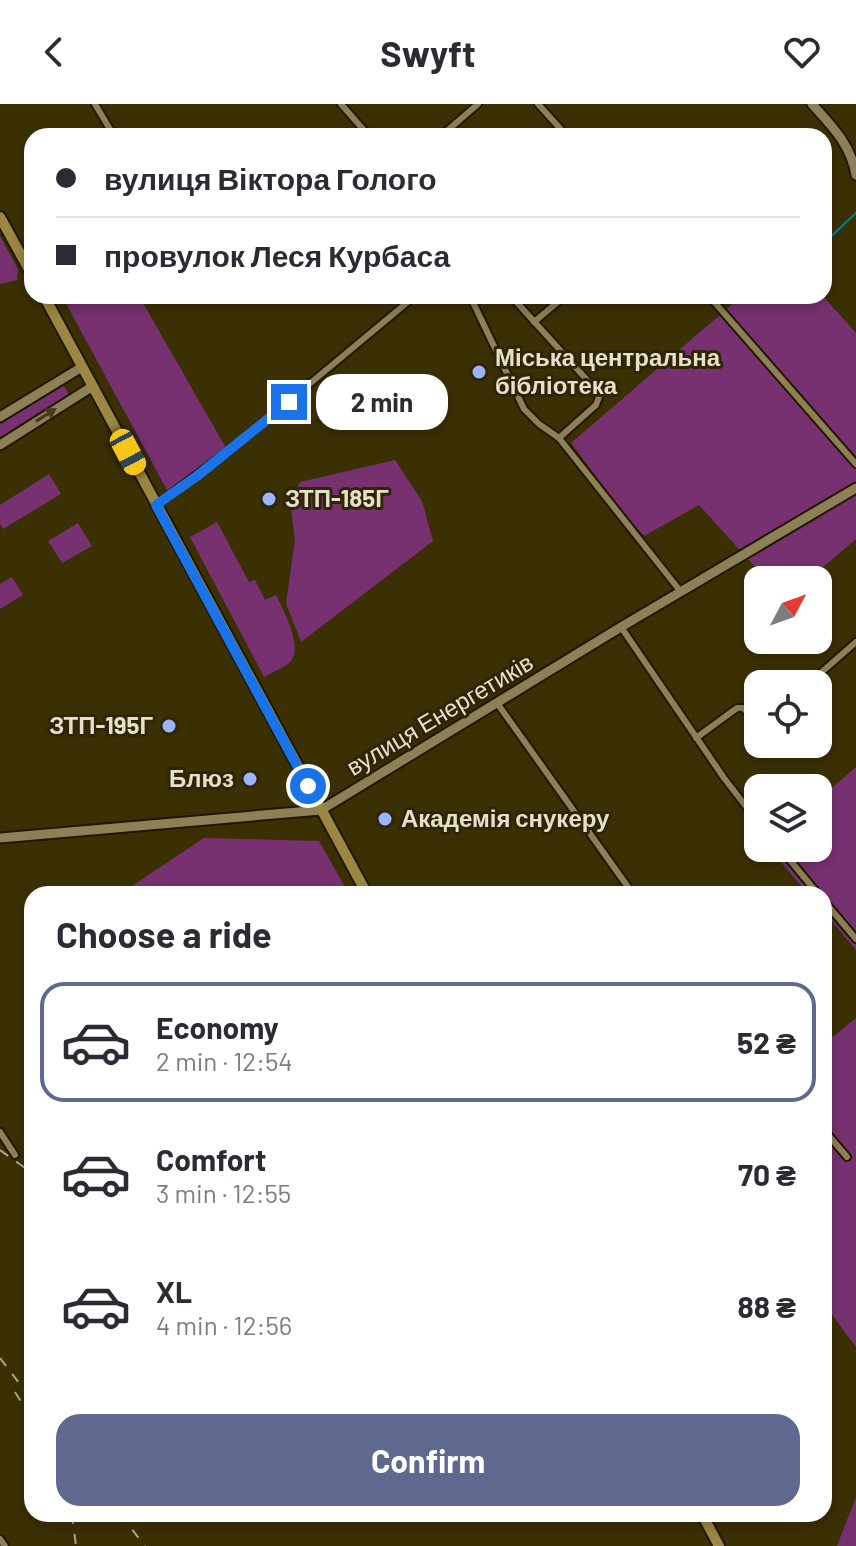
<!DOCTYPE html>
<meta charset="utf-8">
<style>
body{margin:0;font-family:Barlow,sans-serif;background:#f2f2f3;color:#2b2b33;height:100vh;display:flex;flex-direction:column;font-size:30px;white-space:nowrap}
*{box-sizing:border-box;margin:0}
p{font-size:26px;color:#7c7c81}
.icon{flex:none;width:44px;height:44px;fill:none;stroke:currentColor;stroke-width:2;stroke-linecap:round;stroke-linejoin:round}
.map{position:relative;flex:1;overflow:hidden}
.panel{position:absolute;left:24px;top:782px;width:808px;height:636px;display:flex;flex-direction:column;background:#fff;border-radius:24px;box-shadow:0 4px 12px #0003}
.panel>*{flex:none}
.banner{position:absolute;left:24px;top:24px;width:808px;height:176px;border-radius:24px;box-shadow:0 4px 12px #0003;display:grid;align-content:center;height:176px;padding:0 32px;background:#fff}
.needle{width:52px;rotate:49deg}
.tools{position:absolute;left:744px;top:462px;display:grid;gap:16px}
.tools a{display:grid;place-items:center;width:88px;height:88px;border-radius:16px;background:#fff;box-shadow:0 4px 12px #0003;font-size:40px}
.end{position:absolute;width:36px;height:36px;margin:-18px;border:10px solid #1a73e8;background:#fff;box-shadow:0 0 0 4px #fff}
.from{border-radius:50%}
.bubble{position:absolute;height:56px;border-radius:24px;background:#fff;box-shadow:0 4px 12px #0003;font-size:26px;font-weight:700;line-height:56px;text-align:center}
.car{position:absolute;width:24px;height:48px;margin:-24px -12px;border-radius:10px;box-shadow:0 0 6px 2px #0007;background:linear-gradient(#f5c518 24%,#345 0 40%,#f5c518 0 76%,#345 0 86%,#f5c518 0)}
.banner b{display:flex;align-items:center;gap:28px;height:76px;font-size:30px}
.banner b+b{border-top:2px solid #e1e1e2}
.banner i{width:20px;height:20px;background:#2b2b33}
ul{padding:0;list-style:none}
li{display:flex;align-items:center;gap:24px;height:120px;margin:0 16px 12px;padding:0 16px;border:4px solid transparent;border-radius:24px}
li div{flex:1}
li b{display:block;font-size:30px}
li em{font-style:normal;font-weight:700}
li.current{border-color:#5f688e}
li>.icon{width:72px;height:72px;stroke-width:1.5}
h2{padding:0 32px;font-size:36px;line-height:96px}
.primary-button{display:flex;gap:16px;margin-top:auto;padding:16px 32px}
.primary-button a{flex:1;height:92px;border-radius:24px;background:#5f688e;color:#fff;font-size:32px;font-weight:700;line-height:92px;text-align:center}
header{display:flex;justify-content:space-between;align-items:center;height:104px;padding:0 32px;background:#fff;font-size:36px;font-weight:700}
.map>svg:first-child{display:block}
.green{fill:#773170}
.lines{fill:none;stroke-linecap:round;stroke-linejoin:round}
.stream{stroke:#097e8f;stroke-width:2}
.street-casing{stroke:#201700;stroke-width:10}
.secondary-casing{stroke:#201700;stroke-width:13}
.primary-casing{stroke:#201700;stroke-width:14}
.street{stroke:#8d7f56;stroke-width:6}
.secondary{stroke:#8d7f56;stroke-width:9}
.primary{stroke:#9b8642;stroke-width:10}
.rail{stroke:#aea588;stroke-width:2;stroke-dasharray:10 10;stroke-linecap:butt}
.oneway{fill:#463c1b}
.route{stroke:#1a73e8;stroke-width:10}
.poi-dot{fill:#9eb3fd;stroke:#2f2507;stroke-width:3}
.labels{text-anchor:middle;stroke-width:6;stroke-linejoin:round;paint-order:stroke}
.poi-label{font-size:24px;font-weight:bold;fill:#e6dfc9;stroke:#2f2507;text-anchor:start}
.street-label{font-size:24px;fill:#e6dfc9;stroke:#2f2507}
</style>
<header><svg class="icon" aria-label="back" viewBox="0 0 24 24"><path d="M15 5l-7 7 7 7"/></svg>Swyft<svg class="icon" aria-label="heart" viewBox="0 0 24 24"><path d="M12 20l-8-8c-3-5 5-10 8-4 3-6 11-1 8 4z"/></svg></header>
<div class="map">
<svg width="856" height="1442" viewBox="0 0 856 1442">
<rect width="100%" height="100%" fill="#3b2f04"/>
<g class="green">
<polygon points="0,132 18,165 17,176 0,180"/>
<polygon points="62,192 139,192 226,344 168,388"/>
<polygon points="742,192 823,192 856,229 856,435 808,476 767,476 699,401 644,432 626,412 571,339"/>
<polygon points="63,281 70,292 0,335 0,320"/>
<polygon points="395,356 422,397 433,437 301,538 286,499 295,436 291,404 293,392 300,378"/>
<polygon points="49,370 61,390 3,425 0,420 0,401"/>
<path d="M 217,418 L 249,478 L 255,476 L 265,496 L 276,491 C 283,505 303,542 291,557 C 285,564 272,568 264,573 L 190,433 Z"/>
<polygon points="78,419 92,442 62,459 48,437"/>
<polygon points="12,473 23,491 0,505 0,480"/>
<polygon points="856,663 856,846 824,808 824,790 808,790 769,744 818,744 818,696"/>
<polygon points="204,734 319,737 349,790 124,790 123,788"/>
<polygon points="856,914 856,1243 824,1200 824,940"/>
<polygon points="856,1393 856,1442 837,1442"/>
</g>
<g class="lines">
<polyline class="stream" points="824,139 856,109"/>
<g class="street-casing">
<g id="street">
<polyline points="95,0 114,32"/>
<polyline points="341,0 369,32"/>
<polyline points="538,0 567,32"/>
<polyline points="441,32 478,0"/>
<polyline points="470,192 524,305 539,320 559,334 681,488"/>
<polyline points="511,192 597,287 599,293 596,301 559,334"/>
<polyline points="709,192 856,360"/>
<polyline points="534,218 565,192"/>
<polyline points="156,401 235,342 415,192"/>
<polyline points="621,523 724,674 758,718"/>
<polyline points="808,580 856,538"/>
<polyline points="497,599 633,790"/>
<polyline points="696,634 737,604 743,604 758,618"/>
<polyline points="780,744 818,790"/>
<polyline points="824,797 856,835"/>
<polyline points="824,1026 847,1053"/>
<polyline points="0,1028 15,1051"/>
<polyline points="0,1435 5,1442"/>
</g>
</g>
<g class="secondary-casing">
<g id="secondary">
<path d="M 812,0 C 832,22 851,41 856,71"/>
<polyline points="0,313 82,263"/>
<polyline points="0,341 93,282"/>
<polyline points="0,734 321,706 621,523 856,384"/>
</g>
</g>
<g class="primary-casing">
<g id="primary">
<polyline points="0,113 32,171"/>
<polyline points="44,192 367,790"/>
<polyline points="702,1410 719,1442"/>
</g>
</g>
<use href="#street" class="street"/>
<use href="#secondary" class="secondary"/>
<use href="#primary" class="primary"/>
<g class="rail">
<polyline points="0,1046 32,1069"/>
<polyline points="0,1254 32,1296"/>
<polyline points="15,1288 32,1315"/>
<polyline points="72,1410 76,1442"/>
<polyline points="120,1410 145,1442"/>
</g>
</g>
<defs><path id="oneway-solid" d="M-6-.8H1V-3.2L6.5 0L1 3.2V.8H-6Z" transform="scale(2)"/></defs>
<use class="oneway" href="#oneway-solid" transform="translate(46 311) rotate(-32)"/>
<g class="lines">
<polyline class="route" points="289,298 197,372 156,401 308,682"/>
</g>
<g class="poi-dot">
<circle cx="479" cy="268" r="8"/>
<circle cx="269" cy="395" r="8"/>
<circle cx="169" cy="622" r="8"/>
<circle cx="250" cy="675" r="8"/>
<circle cx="385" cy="715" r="8"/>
</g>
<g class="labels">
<g class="poi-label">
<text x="495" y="262">Міська центральна<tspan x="495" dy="28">бібліотека</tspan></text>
<text x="285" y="403">ЗТП-185Г</text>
<text x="153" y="630" text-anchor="end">ЗТП-195Г</text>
<text x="234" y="683" text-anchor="end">Блюз</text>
<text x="401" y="723">Академія снукеру</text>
</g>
<g class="street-label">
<text transform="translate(440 611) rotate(-31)" y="8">вулиця Енергетиків</text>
</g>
</g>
</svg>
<div class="tools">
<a><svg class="needle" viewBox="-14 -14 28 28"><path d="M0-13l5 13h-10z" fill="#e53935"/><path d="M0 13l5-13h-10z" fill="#7c7c81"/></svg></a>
<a><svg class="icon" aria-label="locate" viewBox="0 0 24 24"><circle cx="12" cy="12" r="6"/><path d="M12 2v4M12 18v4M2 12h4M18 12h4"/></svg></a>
<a><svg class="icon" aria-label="layers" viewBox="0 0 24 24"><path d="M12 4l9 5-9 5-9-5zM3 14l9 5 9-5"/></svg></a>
</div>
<i class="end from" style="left:308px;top:682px"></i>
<i class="end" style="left:289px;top:298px"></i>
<div class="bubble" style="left:316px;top:270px;width:132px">2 min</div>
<i class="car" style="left:128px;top:348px;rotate:152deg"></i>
<div class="banner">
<b><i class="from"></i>вулиця Віктора Голого</b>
<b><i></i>провулок Леся Курбаса</b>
</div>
<section class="panel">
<h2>Choose a ride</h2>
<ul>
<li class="current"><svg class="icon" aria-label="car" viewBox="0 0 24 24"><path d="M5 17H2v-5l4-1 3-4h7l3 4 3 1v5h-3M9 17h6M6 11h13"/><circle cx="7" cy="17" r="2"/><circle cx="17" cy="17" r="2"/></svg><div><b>Economy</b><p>2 min · 12:54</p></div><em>52 ₴</em></li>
<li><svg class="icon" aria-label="car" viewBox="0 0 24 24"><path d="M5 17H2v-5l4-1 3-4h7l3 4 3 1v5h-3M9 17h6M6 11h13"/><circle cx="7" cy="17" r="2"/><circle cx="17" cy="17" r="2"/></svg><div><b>Comfort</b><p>3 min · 12:55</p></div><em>70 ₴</em></li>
<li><svg class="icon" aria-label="car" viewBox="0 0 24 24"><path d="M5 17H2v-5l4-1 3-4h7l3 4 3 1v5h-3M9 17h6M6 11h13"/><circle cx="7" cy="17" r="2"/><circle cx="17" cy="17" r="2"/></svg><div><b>XL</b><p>4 min · 12:56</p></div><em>88 ₴</em></li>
</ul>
<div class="primary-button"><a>Confirm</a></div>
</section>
</div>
